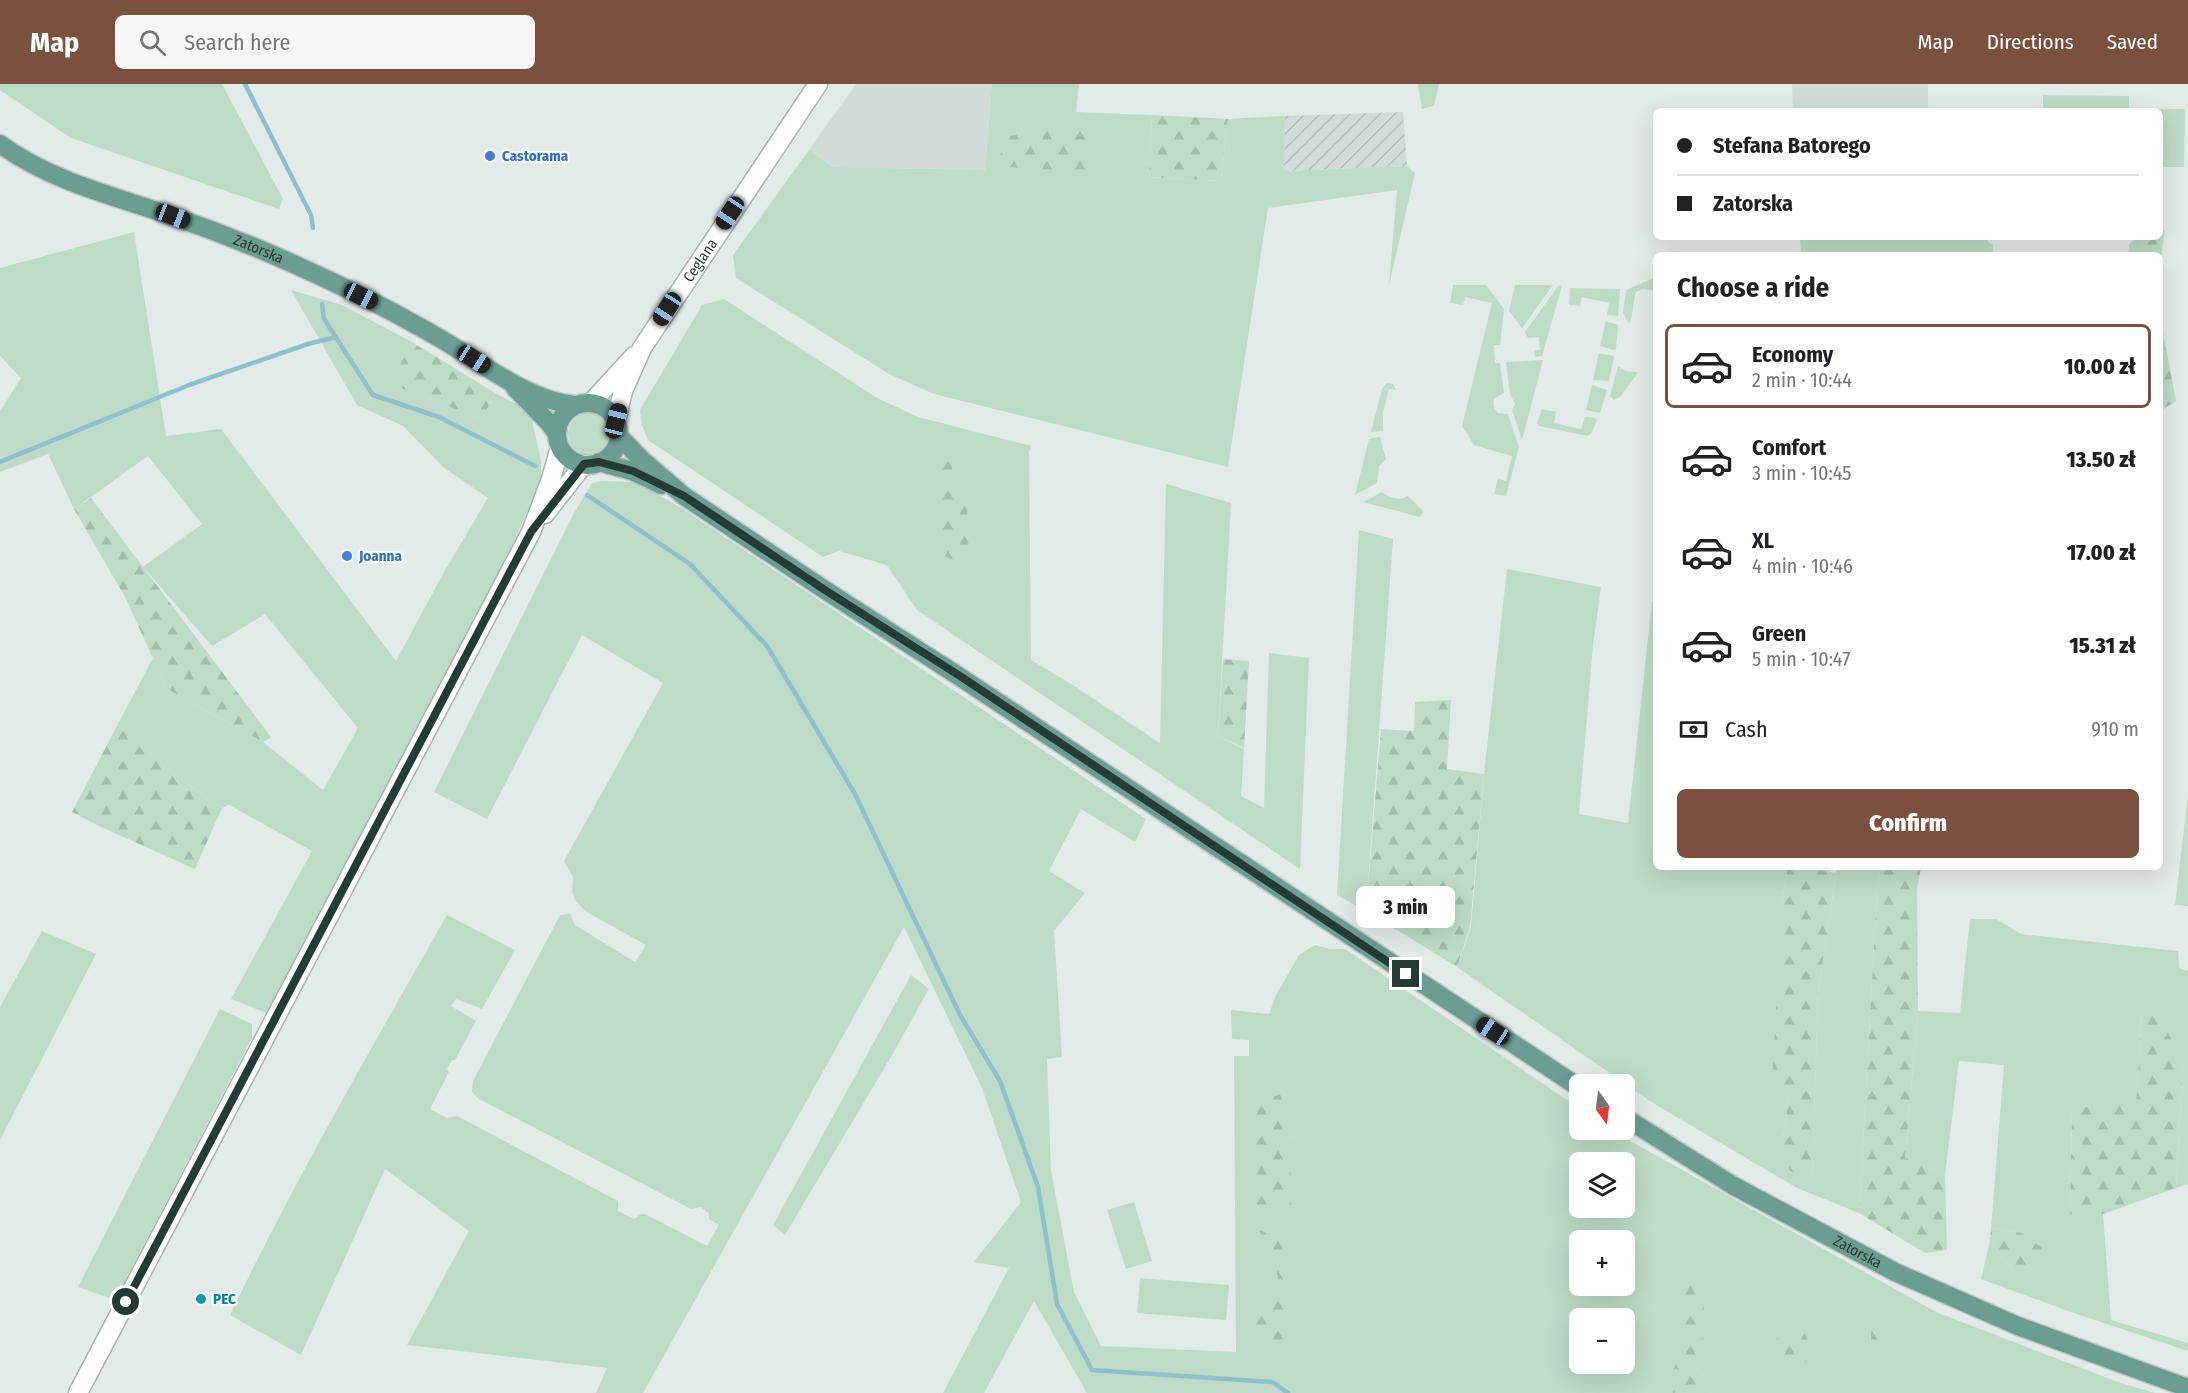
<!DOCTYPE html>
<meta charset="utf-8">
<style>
body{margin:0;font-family:"Fira Sans Condensed",sans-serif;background:#f6f6f6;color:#202124;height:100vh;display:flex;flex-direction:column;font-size:22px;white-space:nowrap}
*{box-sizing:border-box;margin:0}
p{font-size:20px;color:#757577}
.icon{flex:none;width:33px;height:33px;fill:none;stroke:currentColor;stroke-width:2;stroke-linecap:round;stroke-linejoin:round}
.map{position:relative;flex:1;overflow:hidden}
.drawer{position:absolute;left:1653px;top:168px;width:510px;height:618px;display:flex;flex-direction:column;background:#fff;border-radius:9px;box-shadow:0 6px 24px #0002}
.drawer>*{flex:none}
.hud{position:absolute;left:1653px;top:24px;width:510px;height:132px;border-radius:9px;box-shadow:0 6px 24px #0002;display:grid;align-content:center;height:132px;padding:0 24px;background:#fff}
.needle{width:39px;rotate:166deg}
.buttons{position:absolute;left:1569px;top:990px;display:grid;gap:12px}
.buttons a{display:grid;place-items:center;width:66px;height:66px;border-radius:9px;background:#fff;box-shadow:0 6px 24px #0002;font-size:30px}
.end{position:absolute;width:27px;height:27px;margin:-14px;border:8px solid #243b36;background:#fff;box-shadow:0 0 0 3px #fff}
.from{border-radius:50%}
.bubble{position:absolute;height:42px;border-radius:9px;background:#fff;box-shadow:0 6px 24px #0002;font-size:20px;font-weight:800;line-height:42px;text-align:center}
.car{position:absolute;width:18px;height:36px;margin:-18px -9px;border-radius:8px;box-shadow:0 0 4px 2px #0007;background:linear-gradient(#222 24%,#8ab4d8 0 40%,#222 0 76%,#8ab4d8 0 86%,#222 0)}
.hud b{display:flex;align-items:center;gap:21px;height:57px;font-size:22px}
.hud b+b{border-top:2px solid #e0e0e0}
.hud i{width:15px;height:15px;background:#202124}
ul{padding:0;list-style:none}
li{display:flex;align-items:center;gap:18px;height:84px;margin:0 12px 9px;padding:0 12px;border:3px solid transparent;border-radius:9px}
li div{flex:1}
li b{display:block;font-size:22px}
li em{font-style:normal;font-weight:800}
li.selected{border-color:#7a5141}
li>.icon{width:54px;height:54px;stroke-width:1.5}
h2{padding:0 24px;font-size:27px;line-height:72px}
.pay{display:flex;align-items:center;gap:15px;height:66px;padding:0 24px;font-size:22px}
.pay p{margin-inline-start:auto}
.button{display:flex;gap:12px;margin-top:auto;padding:12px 24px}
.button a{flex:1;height:69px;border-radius:9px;background:#7a5141;color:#fff;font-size:24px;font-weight:800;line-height:69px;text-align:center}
header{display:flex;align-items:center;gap:36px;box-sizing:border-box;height:84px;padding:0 30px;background:#7a5141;color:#fff}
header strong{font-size:28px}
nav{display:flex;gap:33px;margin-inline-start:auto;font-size:21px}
.search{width:420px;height:54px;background:#f6f6f6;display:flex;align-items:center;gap:15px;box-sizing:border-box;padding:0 21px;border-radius:9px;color:#757577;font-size:22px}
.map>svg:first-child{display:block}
.built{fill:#d1dbd7}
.industrial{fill:url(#industrial-furrows)}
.green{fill:#bddbc7;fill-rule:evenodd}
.forest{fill:url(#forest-firs)}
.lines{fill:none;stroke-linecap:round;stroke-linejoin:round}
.stream{stroke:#8fc0cc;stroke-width:4.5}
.tertiary-casing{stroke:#a6b3af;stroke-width:21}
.primary-casing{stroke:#c2c8c7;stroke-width:21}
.tertiary{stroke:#fff;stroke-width:18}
.primary{stroke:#6b9d93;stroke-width:18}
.route{stroke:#243b36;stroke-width:8}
.shop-dot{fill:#3f7fe0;stroke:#f3f8f6;stroke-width:2}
.culture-dot{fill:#0f9aa8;stroke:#f3f8f6;stroke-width:2}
.labels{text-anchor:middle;stroke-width:4.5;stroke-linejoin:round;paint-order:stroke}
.shop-label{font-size:15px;font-weight:bold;fill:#366cbe;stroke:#f3f8f6;text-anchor:start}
.street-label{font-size:15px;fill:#243b36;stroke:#f3f8f6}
.culture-label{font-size:15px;font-weight:bold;fill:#0d838f;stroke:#f3f8f6;text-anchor:start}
</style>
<header>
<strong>Map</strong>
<div class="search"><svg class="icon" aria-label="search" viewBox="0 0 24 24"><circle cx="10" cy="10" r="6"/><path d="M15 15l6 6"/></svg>Search here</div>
<nav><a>Map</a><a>Directions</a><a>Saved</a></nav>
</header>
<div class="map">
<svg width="2188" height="1309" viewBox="0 0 2188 1309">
<defs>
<pattern id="industrial-furrows" width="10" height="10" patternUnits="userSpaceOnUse" patternTransform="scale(1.5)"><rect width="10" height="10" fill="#d1dbd7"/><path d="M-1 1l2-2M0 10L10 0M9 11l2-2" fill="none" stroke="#b3bdb9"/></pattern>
<pattern id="forest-firs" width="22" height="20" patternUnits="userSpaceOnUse" patternTransform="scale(1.5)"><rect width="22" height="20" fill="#bddbc7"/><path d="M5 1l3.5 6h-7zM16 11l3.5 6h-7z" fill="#a2bdac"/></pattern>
</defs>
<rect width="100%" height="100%" fill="#e3ebe8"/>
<g class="built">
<polygon points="856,0 992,0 985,86 833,83 809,66"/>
<polygon points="1792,0 1928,0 1928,27 1793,27"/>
</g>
<polygon class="industrial" points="1403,28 1407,82 1284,87 1285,32"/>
<g class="green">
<polygon points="0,0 222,0 283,115 279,125 71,54 0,6"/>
<polygon points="992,0 1079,0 1076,28 1152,31 1149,93 1221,97 1228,35 1285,32 1284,87 1407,82 1415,89 1389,201 1397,106 1268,124 1228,383 934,310 889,290 736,194 733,171 809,66 833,83 985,86"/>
<polygon points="1418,0 1439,0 1434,22 1422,25"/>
<polygon points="2043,11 2129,12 2129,27 2043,27"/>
<polygon points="2150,25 2185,25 2184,83 2160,83 2160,27 2150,27"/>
<polygon points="134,148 166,352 221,345 396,577 444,488 488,414 443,383 403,342 357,321 291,206 342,221 412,258 391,300 482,335 495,309 530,327 541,377 541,398 484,522 269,930 231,915 312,767 229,721 222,724 164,683 118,640 153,574 167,605 263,658 323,706 358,644 265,530 212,562 143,483 202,440 148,372 74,425 48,370 0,388 0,327 21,294 0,272 0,184"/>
<polygon points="1800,153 1987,153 1988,158 1993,161 1993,171 1801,171"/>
<path d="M 1656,193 L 1656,207 L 1643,205 L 1636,208 C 1633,217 1633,234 1629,240 L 1623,229 L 1626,206 Z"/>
<path d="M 1453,201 L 1486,201 L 1504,225 L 1500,261 L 1494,261 L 1495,279 L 1500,279 L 1504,309 L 1494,315 C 1493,321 1494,325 1498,329 L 1508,330 L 1519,363 L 1506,412 L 1494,410 L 1498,395 L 1506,397 L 1512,372 L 1474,361 L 1462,342 L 1492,219 L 1465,213 L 1463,221 L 1450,219 Z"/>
<polygon points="1515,201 1553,201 1522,244 1509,227"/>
<polygon points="1559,201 1562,202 1542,272 1535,273 1534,266 1540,266 1539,253 1528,254 1525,248"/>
<polygon points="1570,204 1620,205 1618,232 1607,231 1609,219 1582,213 1580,222 1569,221"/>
<polygon points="724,215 877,314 918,333 1031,362 1029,367 1031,576 1076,603 1160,659 1166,400 1231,419 1218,652 1244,665 1241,712 1264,724 1269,569 1309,574 1300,785 917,526 887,481 839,467 823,473 648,356 642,341 640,326 702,221"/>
<polygon points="1606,237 1618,241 1616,265 1614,266 1600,262"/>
<polygon points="1599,269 1614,272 1609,297 1593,296"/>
<polygon points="1543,276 1522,356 1512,326 1515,320 1510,310 1506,278"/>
<polygon points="1618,282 1625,287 1636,288 1637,290 1620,313 1614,316 1610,312"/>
<polygon points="1387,299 1393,300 1396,306 1389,305 1383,329 1383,347 1371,348 1382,305"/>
<polygon points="1592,301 1607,306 1600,329 1586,326"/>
<polygon points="1542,325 1556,328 1554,339 1581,345 1585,333 1595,334 1597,336 1592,348 1588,352 1539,342 1537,339"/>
<circle cx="589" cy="350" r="21"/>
<polygon points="1380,353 1386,375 1379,382 1377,399 1355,411 1369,355"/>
<path d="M 600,397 L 635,398 L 680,423 L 1146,735 L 1135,758 L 1081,725 L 1049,787 L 1085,809 L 1054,847 L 1062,973 L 1047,975 L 1051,1087 L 1074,1208 L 1101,1262 L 1236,1268 L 1234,972 L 1249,972 L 1249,956 L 1232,955 L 1231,926 L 1269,930 L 1276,911 L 1299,871 L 1315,861 L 1330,865 L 1345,865 L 1579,1024 L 1580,1046 L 1611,1046 L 1936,1228 L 2118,1298 L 2155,1309 L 1087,1309 L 1034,1217 L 984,1309 L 943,1309 L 1009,1184 L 974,1178 L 1021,1118 L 982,1004 L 904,843 L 643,1309 L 596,1309 L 607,1284 L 407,1261 L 469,1147 L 385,1085 L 301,1271 L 230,1231 C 296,1094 372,963 447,831 L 515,866 L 482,925 L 456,915 L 451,922 L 476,937 L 455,976 L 452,976 L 447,985 L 449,988 L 430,1025 L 447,1034 L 457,1032 L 618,1117 L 618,1127 L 634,1135 L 641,1130 L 645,1130 L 707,1162 L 719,1141 L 709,1135 L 709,1130 L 701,1123 L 691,1125 L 479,1015 L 472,1008 L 473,997 L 560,831 L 570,830 L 575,841 L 635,878 L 646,861 L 585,827 L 575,816 L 572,807 L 573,793 L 564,777 L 663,599 L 582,551 L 487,735 L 434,708 L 574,429 L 592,399 ZM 1580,1078 L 1624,1078 L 1624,1124 L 1580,1124 ZM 1580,1156 L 1624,1156 L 1624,1202 L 1580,1202 ZM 1580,1234 L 1624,1234 L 1624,1280 L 1580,1280 Z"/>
<path d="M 1382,408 C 1390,414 1399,417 1408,412 L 1423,427 L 1420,433 L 1363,418 Z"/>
<polygon points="1359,446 1393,455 1366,827 1337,811"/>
<polygon points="1507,485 1601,503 1593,561 1579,730 1628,739 1652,517 1656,518 1656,783 1788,783 1782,817 1789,1014 1783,1053 1812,1096 1818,911 1837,783 1881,783 1877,807 1859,1129 1797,1104 1653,1019 1457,883 1471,843 1484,690"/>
<polygon points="2188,711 2188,822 2175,821"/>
<polygon points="1970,835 1996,835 2021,850 2178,867 2179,884 2188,887 2188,1100 2176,1104 2183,976 2142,927 2136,1020 2072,1025 2070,1129 2103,1130 2111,1236 2188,1259 2188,1267 2068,1227 1981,1195 1990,1157 2017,1193 2022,1149 1991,1144 2004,981 1959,977 1945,1091 1905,1074 1918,927 1960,929"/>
<polygon points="42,847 96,870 0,1056 0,923"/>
<polygon points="911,891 929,905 892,971 785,1151 773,1141"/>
<polygon points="220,925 252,940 252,954 115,1216 78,1203"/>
<polygon points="1134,1118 1152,1177 1126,1185 1107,1126"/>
<polygon points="1140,1194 1229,1201 1226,1236 1137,1229"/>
</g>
<g class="forest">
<polygon points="1152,31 1228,35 1221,97 1149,93"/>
<polygon points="1086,42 1088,89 995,82 1009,52"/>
<polygon points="2160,146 2165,146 2160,178 2160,171 2128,171 2129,161 2136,153 2160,153"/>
<polygon points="2160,232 2176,317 2160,327"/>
<polygon points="412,258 495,309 482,335 390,300"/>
<polygon points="938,375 952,379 954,410 967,415 969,481 943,472"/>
<polygon points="91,414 271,653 263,658 167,605 125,513 74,425"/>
<polygon points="1223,575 1249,577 1244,664 1218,652"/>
<polygon points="1451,616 1447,685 1484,690 1470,843 1457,883 1366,827 1381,645 1414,647 1415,618"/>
<polygon points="118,640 164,683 222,724 195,785 101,743 72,728"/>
<polygon points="1788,783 1806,783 1836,789 1818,911 1812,1096 1790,1087 1783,1053 1789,1014 1772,998 1782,817"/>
<polygon points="1881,783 1921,783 1917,806 1918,927 1905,1074 1945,1091 1947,1166 1925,1169 1859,1129 1877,807"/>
<polygon points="2142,927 2161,936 2183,976 2176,1104 2103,1130 2070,1130 2072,1024 2136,1019"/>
<polygon points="1280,1010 1290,1035 1291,1127 1257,1121 1253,1022"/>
<polygon points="1991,1144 2022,1149 2045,1166 2017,1193 1990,1157"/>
<polygon points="1259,1146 1287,1157 1290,1257 1250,1258 1252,1220 1279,1213 1277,1188"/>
<polygon points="1684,1194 1704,1213 1702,1304 1706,1309 1663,1309 1681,1268"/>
<polygon points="1871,1226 1883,1230 1885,1258 1871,1261"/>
<polygon points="1804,1248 1816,1275 1778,1286 1777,1251"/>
</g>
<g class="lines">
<g class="stream">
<polyline points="245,0 311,131 313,144"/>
<polyline points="322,220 324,235 373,311 439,333 535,382"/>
<polyline points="0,378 189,301 308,260 336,253"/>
<polyline points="587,411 690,480 767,562 855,710 960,931 1000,997 1038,1103 1057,1220 1092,1286 1272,1298 1288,1309"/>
</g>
<g class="tertiary-casing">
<g id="tertiary">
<polyline points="591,319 634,272"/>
<path id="s1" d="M 616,337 L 623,307 L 642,264 L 818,0"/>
<polyline points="545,430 584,380"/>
<polyline points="78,1309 531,448 551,395 560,363"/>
</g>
</g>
<g class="primary-casing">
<g id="primary">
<path id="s2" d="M 0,60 C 50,97 114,112 172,132 C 242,156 311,186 377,220 C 399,231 420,243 441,255 C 481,278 528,317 575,321"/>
<polyline points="515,304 550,340 557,350"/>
<circle cx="588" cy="350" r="31"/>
<polyline points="619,352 641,375 684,412 828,508 960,593 1580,1004"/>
<polyline points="599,378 632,387 661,401"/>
<path id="s3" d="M 1624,1033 L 1732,1101 L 1895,1188 L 2018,1242 L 2188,1304"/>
</g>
</g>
<use href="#tertiary" class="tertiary"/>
<use href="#primary" class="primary"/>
</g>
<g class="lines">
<polyline class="route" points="126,1218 531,448 584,380 599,378 633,387 684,412 828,508 960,592 1406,890"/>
</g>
<g class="shop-dot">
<circle cx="490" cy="72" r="6"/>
<circle cx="347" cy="472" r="6"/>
</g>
<circle class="culture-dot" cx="201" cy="1215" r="6"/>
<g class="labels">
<g class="shop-label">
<text x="502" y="77">Castorama</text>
<text x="359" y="477">Joanna</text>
</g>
<g class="street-label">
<text dy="5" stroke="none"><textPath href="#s2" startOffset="280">Zatorska</textPath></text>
<text dy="5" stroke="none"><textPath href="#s1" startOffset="183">Ceglana</textPath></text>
<text dy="5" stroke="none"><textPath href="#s3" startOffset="270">Zatorska</textPath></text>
</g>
<g class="culture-label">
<text x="213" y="1220">PEC</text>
</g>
</g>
</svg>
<div class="buttons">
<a><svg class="needle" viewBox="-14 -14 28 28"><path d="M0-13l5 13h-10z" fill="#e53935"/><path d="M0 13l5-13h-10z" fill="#757577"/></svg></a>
<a><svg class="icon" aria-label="layers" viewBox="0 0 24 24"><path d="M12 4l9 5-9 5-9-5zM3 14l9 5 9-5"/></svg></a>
<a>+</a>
<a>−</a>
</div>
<i class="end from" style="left:126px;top:1218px"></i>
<i class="end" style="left:1406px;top:890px"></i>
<div class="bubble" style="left:1356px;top:802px;width:99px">3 min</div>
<i class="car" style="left:730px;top:129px;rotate:214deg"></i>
<i class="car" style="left:173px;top:132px;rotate:111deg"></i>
<i class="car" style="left:361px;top:212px;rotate:116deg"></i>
<i class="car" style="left:667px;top:225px;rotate:213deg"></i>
<i class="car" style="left:474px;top:275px;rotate:122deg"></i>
<i class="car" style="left:616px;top:337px;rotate:14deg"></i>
<i class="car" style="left:1493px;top:947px;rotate:303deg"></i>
<div class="hud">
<b><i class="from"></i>Stefana Batorego</b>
<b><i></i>Zatorska</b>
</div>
<section class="drawer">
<h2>Choose a ride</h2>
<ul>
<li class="selected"><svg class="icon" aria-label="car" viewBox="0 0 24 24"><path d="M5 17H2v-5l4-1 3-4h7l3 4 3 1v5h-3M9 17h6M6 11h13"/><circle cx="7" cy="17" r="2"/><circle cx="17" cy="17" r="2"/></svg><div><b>Economy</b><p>2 min · 10:44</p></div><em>10.00 zł</em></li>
<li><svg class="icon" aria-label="car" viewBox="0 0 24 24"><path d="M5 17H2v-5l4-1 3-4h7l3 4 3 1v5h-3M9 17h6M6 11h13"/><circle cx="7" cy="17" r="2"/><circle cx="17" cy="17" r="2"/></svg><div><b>Comfort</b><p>3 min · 10:45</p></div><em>13.50 zł</em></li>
<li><svg class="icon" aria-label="car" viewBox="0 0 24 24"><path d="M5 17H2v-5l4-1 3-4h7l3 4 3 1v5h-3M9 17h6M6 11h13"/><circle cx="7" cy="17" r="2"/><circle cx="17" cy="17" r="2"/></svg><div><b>XL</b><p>4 min · 10:46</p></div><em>17.00 zł</em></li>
<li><svg class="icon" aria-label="car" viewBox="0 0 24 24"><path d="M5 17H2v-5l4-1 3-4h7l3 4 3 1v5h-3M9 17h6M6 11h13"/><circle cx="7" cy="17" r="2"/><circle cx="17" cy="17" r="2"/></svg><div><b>Green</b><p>5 min · 10:47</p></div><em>15.31 zł</em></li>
</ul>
<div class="pay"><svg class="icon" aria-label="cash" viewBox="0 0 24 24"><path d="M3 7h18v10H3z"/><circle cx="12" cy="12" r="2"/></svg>Cash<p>910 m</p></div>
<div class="button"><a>Confirm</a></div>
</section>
</div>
